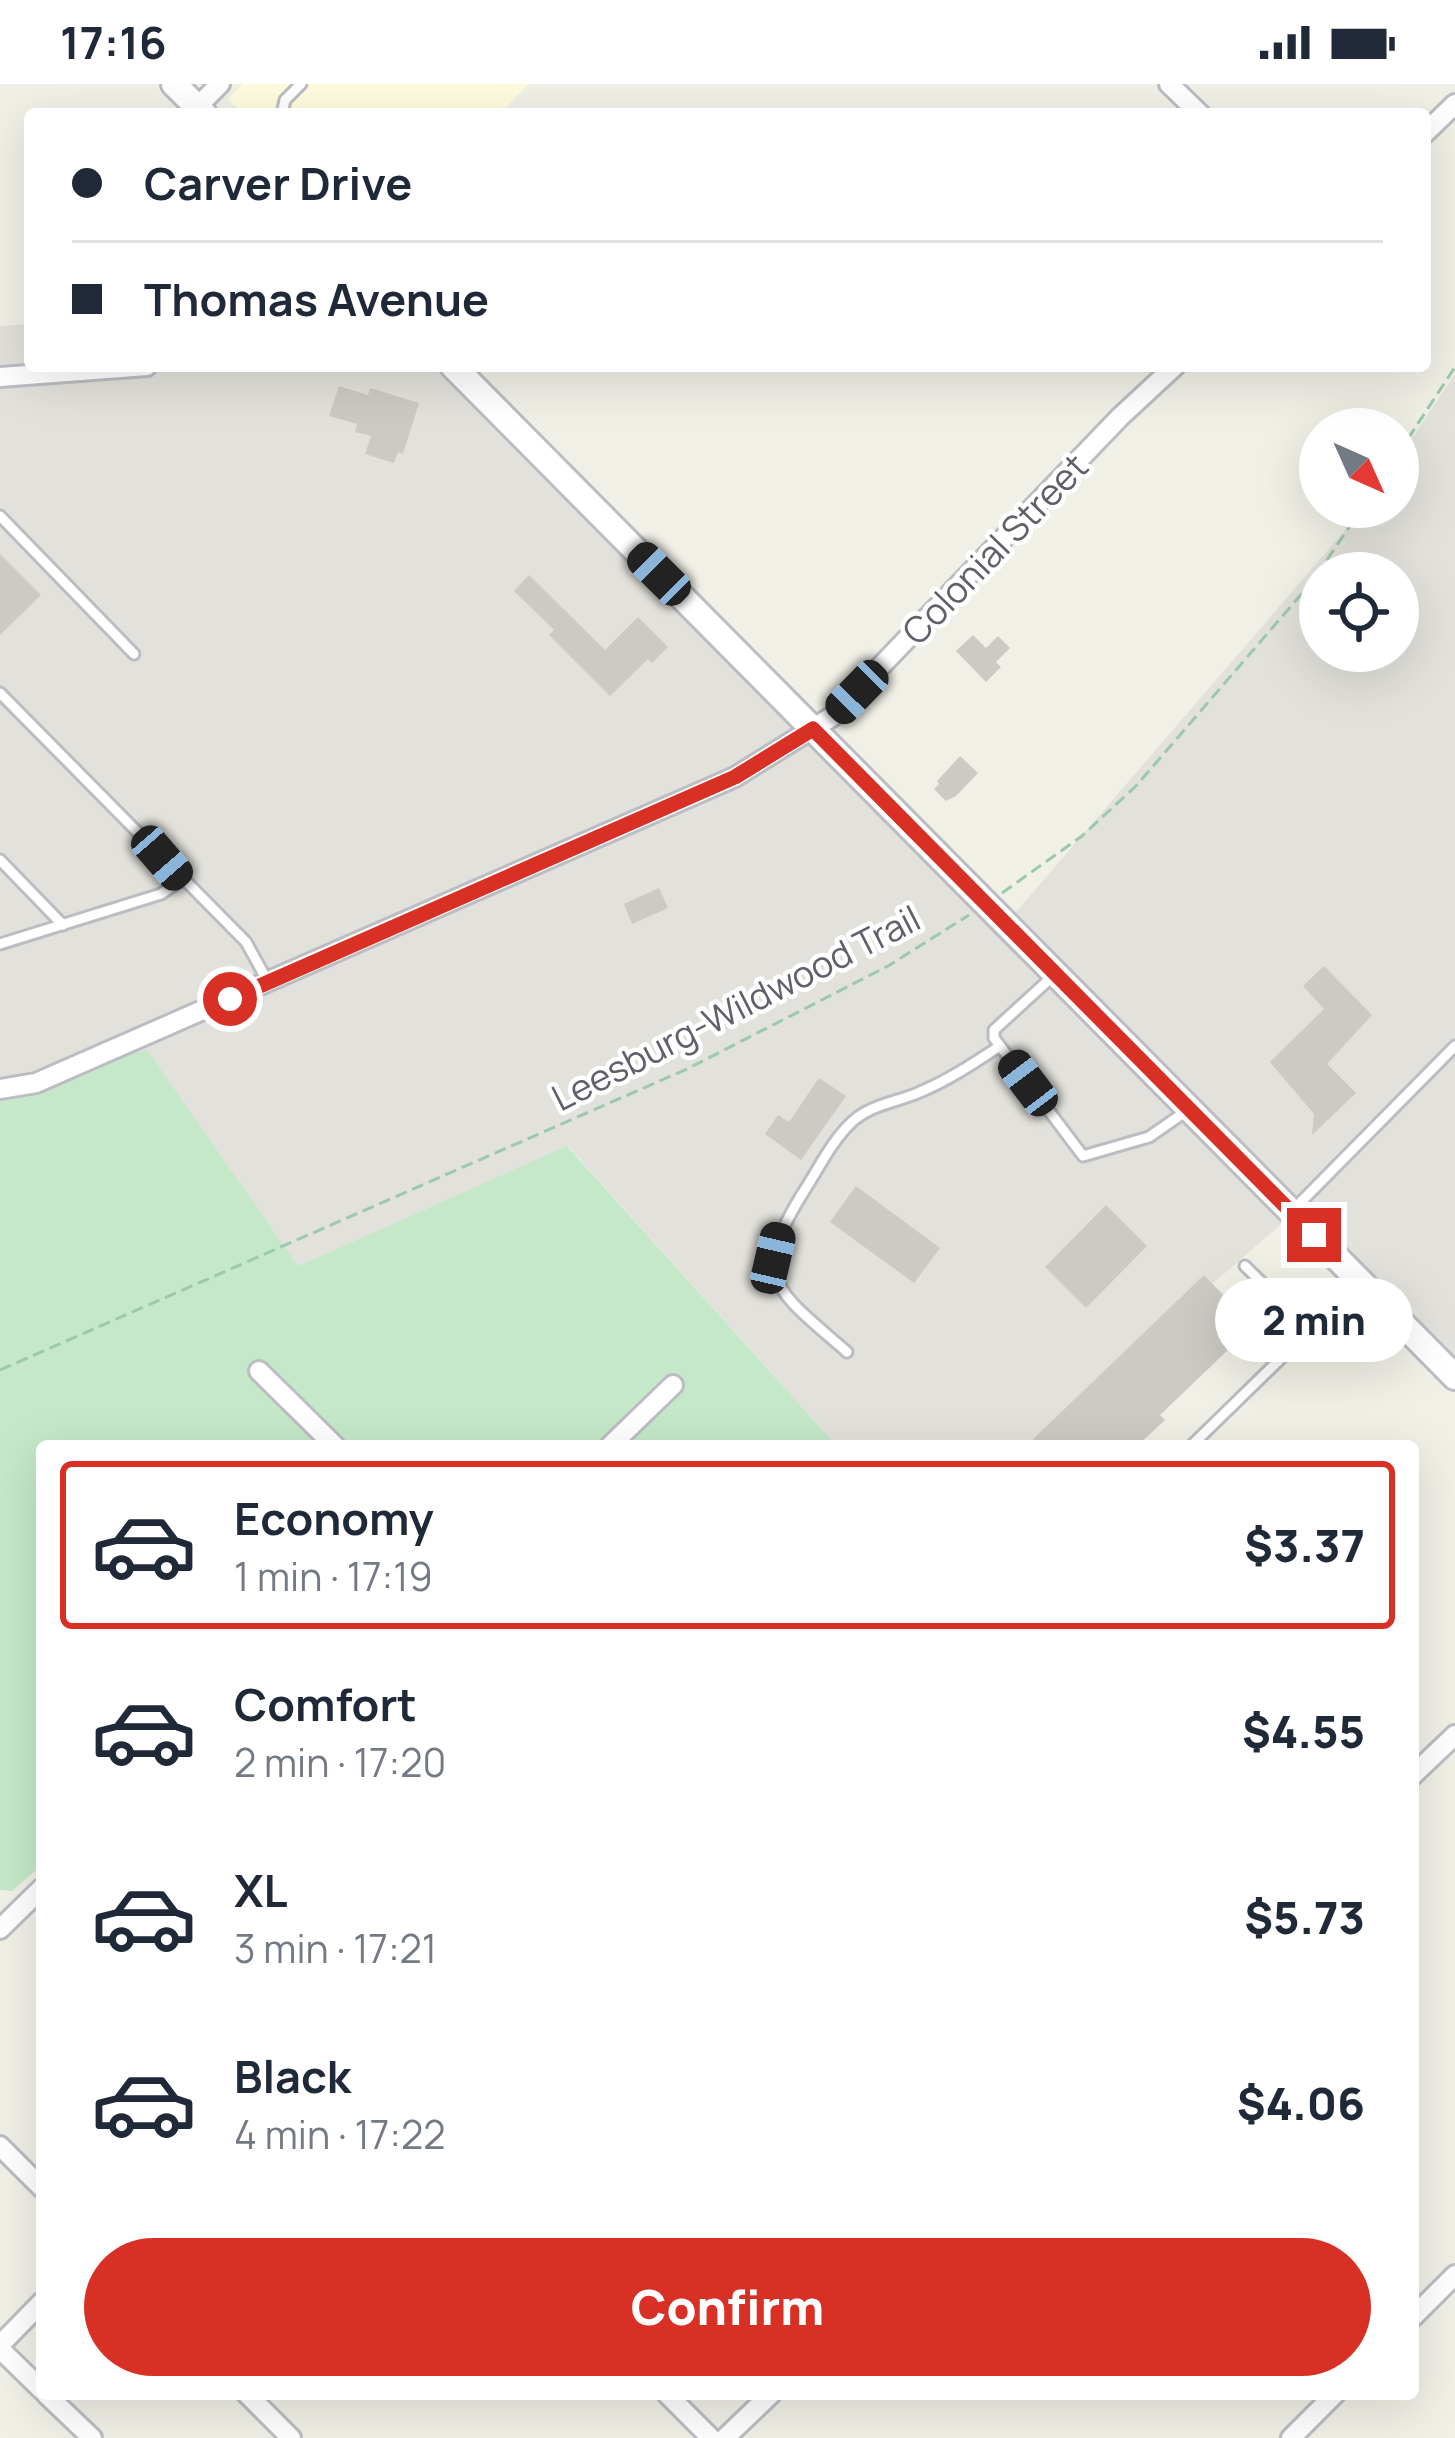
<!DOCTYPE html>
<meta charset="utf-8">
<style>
body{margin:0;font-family:Manrope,sans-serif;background:#f6f6f7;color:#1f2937;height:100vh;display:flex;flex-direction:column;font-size:45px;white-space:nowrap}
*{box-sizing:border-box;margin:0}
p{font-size:39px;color:#747a83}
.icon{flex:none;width:66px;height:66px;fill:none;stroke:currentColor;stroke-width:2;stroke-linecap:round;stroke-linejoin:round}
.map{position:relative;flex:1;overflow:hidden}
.panel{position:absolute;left:36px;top:1356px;width:1383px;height:960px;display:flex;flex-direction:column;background:#fff;border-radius:12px;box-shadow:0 12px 48px #0002}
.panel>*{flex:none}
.guide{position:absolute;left:24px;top:24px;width:1407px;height:264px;border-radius:12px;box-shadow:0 12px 48px #0002;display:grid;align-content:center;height:264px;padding:0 48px;background:#fff}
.needle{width:78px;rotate:135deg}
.tools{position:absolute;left:1299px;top:324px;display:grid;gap:24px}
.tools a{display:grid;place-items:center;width:120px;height:120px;border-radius:50%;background:#fff;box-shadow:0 12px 48px #0002;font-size:60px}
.end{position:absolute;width:54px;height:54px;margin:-27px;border:15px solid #d93025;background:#fff;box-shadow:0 0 0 6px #fff}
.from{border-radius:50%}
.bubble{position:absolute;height:84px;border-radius:42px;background:#fff;box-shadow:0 12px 48px #0002;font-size:39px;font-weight:800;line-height:84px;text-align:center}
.car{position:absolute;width:36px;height:72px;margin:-36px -18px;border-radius:15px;box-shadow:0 0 9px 3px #0007;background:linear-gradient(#222 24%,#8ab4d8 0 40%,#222 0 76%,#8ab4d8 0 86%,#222 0)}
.guide b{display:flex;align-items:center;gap:42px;height:114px;font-size:45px}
.guide b+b{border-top:3px solid #e0e1e3}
.guide i{width:30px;height:30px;background:#1f2937}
ul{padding:21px 0 0;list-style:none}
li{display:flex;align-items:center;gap:36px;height:168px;margin:0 24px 18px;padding:0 24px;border:6px solid transparent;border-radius:12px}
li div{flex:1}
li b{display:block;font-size:45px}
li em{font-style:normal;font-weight:800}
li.active{border-color:#d93025}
li>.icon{width:108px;height:108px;stroke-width:1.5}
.button{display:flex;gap:24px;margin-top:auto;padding:24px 48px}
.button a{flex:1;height:138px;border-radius:72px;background:#d93025;color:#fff;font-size:48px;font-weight:800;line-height:138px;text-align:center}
.status{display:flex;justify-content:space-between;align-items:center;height:84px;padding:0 60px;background:#fff;direction:ltr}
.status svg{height:33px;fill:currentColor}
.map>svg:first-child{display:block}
.commercial{fill:#fefbde}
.industrial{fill:#e2e1db;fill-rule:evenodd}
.green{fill:#c4e8c8}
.building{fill:#cccac4}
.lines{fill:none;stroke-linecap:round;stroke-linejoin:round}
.service-casing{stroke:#bbbdc2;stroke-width:15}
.minor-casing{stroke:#bbbdc2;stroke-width:24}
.tertiary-casing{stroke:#bbbdc2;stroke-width:30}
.path{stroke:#9cc9ae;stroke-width:3;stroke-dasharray:12 6;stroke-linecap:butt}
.service{stroke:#fff;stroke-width:9}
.minor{stroke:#fff;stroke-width:18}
.tertiary{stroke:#fff;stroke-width:24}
.route{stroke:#d93025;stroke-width:15}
.labels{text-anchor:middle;stroke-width:9;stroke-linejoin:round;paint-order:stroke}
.street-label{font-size:36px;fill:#5e6167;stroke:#fff}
</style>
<div class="status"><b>17:16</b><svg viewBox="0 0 49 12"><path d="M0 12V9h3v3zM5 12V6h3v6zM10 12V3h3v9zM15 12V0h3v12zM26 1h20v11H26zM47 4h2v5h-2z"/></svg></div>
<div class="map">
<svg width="1455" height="2354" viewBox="0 0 1455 2354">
<rect width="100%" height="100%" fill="#f1f0e7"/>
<polygon class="commercial" points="243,0 529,0 499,30 243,30 228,15"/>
<g class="industrial">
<polygon points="30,240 30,282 440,282 1286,1136 1025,1362 837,1362 568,1062 298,1182 147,967 0,1001 0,242"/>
<path d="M 467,282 L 1016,828 L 1365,423 L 1398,423 L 1398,375 L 1455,290 L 1455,1279 ZM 1320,489 L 1398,489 L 1398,567 L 1320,567 Z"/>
</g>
<polygon class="green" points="147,966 298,1182 567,1062 837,1362 42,1362 42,1781 12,1807 0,1806 0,1001"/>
<g class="building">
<polygon points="339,302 368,311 370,304 419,319 403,370 398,368 394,379 365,370 371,352 355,348 357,340 329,332"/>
<polygon points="0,470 41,511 0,551"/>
<polygon points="529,491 605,566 638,533 668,563 652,579 648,575 610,612 549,551 554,546 514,507"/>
<polygon points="973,551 986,564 998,552 1010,564 996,578 1001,583 986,598 956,567"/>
<polygon points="960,672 978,689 956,712 946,717 934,705 939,700 937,697"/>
<polygon points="659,804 668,824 632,840 624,820"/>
<polygon points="1324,882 1372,931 1327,980 1356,1009 1312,1051 1314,1030 1270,978 1324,925 1303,902"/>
<polygon points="819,994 846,1012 801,1076 765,1050 778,1031 789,1038"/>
<polygon points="856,1102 940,1164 914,1199 830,1138"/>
<polygon points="1106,1121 1147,1162 1086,1224 1045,1183"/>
<polygon points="1204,1191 1253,1242 1160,1331 1165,1336 1137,1362 1026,1362"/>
</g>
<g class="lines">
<g class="service-casing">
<g id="service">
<polyline points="282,30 285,16 301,0"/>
<polyline points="0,432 134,570"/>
<polyline points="0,609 246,858 268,898"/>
<polyline points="0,776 63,841"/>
<polyline points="0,860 161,810 181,796"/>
<polyline points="1053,892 994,946 994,954 1083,1072 1149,1053 1185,1028"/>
<polyline points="1291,1128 1455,962"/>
<polyline points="1245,1182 1310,1246"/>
<path d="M 847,1268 C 775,1205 748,1195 806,1104 C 820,1082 833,1055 853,1037 C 872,1020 898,1018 920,1008 C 949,996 974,979 1000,962"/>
<polyline points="1191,1362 1356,1201"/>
</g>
</g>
<g class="minor-casing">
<g id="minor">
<polyline points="1169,0 1200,30"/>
<polyline points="197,23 220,0"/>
<polyline points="1425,49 1455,20"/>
<polyline points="0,293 147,282"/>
<polyline points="0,1005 36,999 735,693 833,632 1120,333 1175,282"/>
<polyline points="259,1287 335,1362"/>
<polyline points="610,1362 673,1301"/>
<polyline points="1413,1691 1455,1651"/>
<polyline points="0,1845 42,1804"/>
<polyline points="0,2062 42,2104"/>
<polyline points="1413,2233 1455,2191"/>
<polyline points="0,2261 42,2218"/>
<polyline points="0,2265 42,2306"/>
<polyline points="46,2310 92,2354"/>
<polyline points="247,2310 291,2354"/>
<polyline points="667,2310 711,2354"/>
<polyline points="725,2354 771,2310"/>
<polyline points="1291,2354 1335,2310"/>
</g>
</g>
<g class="tertiary-casing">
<g id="tertiary">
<polyline points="174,0 204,30"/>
<polyline points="453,282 1455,1293"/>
</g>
</g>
<g class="path">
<polyline points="1398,370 1455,283"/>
<polyline points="1002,809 1082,752 1136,702 1311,499 1363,423"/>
<polyline points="0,1286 687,985 888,882 969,831"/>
</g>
<use href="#service" class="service"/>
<use href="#minor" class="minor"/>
<use href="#tertiary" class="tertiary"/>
</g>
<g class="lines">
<polyline class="route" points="230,915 735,693 813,645 1314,1151"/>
</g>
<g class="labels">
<g class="street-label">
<text transform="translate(995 465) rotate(-46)" y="13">Colonial Street</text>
<text transform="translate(736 924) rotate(-27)" y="13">Leesburg-Wildwood Trail</text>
</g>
</g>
</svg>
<div class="tools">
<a><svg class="needle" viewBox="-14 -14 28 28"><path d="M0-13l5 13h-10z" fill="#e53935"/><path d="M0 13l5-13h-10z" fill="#747a83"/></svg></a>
<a><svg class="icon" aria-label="locate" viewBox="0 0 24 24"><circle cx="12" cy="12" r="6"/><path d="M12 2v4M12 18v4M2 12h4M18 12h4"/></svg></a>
</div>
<i class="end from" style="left:230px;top:915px"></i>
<i class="end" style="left:1314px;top:1151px"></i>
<div class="bubble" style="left:1215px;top:1194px;width:198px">2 min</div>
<i class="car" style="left:659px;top:490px;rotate:315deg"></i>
<i class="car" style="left:857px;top:608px;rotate:224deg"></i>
<i class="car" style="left:162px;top:774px;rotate:139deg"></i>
<i class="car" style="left:1028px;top:999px;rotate:323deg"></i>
<i class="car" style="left:773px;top:1174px;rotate:13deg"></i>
<div class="guide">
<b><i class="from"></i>Carver Drive</b>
<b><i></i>Thomas Avenue</b>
</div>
<section class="panel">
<ul>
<li class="active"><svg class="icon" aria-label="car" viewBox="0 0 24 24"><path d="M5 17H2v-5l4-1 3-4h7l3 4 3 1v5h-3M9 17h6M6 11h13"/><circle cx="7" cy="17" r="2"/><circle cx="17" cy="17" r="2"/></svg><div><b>Economy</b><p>1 min · 17:19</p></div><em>$3.37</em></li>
<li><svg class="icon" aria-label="car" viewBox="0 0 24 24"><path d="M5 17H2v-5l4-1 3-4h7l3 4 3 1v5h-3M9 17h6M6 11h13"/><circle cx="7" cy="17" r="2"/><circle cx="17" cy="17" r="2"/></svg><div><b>Comfort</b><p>2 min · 17:20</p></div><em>$4.55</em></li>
<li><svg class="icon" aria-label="car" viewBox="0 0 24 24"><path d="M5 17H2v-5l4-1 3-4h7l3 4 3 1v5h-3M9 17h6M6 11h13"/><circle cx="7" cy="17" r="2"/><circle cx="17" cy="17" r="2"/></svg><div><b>XL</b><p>3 min · 17:21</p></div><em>$5.73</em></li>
<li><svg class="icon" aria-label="car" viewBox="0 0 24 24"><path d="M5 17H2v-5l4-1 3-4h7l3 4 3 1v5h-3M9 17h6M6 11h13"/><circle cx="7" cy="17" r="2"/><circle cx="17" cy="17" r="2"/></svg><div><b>Black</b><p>4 min · 17:22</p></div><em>$4.06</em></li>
</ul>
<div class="button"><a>Confirm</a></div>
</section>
</div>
